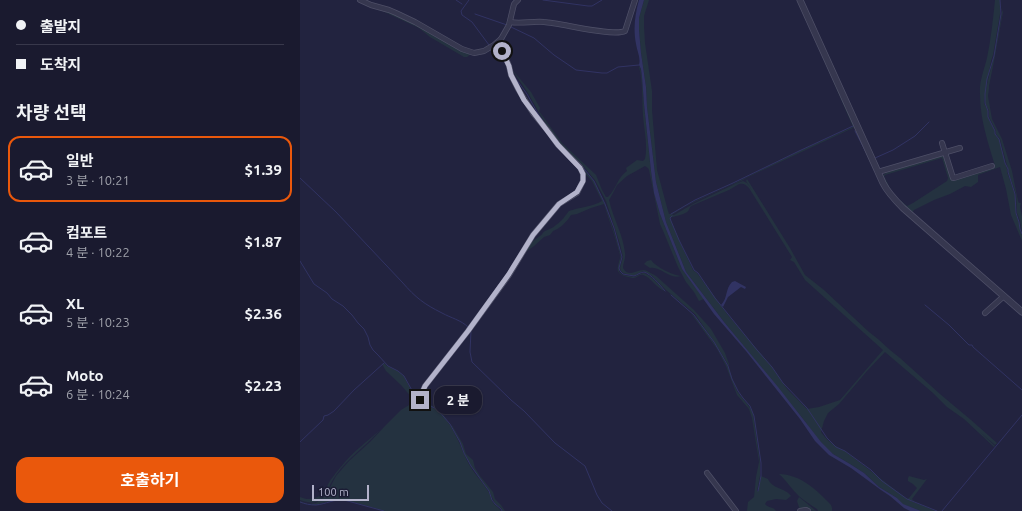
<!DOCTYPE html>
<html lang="ko">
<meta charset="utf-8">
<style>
body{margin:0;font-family:Ubuntu,"Noto Sans KR",sans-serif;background:#232337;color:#f1f3f6;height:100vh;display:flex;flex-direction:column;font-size:15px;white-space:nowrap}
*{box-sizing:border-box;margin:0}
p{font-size:13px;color:#9fa1aa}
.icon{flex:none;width:22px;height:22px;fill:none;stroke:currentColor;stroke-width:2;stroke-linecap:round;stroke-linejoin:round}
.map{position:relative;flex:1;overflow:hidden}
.sheet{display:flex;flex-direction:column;background:#1a1a2f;width:300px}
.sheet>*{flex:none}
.guide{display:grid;align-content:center;height:88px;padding:0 16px;background:#1a1a2f}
.scale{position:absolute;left:12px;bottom:10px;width:57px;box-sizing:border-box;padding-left:4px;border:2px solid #b2b2ca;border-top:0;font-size:11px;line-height:14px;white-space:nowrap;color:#b2b2ca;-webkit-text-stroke:3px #1b1c34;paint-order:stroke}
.end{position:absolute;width:18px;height:18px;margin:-9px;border:5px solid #b2b2ca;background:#111;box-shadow:0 0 0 2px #111}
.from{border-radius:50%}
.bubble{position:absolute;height:28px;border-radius:12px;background:#1a1a2f;box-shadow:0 1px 3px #0004,0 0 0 1px #38384b;font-size:13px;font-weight:700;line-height:28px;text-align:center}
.guide b{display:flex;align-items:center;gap:14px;height:38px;font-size:15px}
.guide b+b{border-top:1px solid #38384b}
.guide i{width:10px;height:10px;background:#f1f3f6}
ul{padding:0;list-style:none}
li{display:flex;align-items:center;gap:12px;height:66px;margin:0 8px 6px;padding:0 8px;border:2px solid transparent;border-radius:12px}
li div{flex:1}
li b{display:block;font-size:15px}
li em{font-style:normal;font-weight:700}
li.active{border-color:#ea580c}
li>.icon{width:36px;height:36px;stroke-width:1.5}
h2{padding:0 16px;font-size:18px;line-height:48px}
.primary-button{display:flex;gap:8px;margin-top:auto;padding:8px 16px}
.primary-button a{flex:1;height:46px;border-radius:12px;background:#ea580c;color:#fff;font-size:16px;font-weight:700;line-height:46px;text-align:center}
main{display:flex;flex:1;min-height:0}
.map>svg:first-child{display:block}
.green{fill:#243240;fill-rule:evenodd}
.water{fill:#313363}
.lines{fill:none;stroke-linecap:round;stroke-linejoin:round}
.stream{stroke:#313363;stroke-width:1}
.minor-casing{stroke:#4e4f67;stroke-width:6}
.tertiary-casing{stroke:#4e4f67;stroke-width:7}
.minor{stroke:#36374f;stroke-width:4.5}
.tertiary{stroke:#36374f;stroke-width:5.5}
.route{stroke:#b2b2ca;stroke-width:5}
</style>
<main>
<section class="sheet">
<div class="guide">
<b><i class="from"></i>출발지</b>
<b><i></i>도착지</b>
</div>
<h2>차량 선택</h2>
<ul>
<li class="active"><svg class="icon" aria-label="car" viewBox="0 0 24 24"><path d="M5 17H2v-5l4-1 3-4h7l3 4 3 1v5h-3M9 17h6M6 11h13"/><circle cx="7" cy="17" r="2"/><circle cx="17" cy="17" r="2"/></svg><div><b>일반</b><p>3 분 · 10:21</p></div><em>$1.39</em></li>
<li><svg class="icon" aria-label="car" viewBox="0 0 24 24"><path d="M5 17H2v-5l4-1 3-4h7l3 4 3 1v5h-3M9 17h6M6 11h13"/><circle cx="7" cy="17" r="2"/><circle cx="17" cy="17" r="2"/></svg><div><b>컴포트</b><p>4 분 · 10:22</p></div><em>$1.87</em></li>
<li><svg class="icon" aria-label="car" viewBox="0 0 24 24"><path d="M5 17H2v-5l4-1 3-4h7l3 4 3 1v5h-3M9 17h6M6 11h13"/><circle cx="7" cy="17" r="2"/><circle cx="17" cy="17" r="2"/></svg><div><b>XL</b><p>5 분 · 10:23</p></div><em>$2.36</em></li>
<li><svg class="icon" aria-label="car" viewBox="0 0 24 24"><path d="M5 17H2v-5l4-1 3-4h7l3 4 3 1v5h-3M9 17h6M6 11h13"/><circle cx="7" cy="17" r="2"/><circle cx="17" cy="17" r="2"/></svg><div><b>Moto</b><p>6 분 · 10:24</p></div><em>$2.23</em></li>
</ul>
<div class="primary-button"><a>호출하기</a></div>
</section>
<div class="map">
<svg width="722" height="511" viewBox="0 0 722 511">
<rect width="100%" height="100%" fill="#22233f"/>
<g class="green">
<path d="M 344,0 L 349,0 L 344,16 L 344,26 L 345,43 L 352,91 L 352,110 L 357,170 L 368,211 L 369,214 L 371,214 L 395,201 L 433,184 L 499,151 L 553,127 L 513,35 L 555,127 L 446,178 C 441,182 433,184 427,187 C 408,196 389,203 372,215 L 374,215 L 393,204 L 435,184 L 443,181 L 447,183 L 452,190 L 446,181 L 447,179 L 490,248 L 505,275 L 524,290 L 569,332 L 578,339 L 590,350 L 600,358 L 640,394 L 671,420 L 697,443 L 695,445 L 680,432 L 695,446 L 694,447 L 664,419 L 647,407 L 633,393 L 585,352 L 567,371 L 539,404 L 528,413 L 524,421 L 521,432 C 527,441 536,447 545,451 L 607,499 L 609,498 L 617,488 L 613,484 L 608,481 L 608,478 L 609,476 L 624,480 L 627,479 L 612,499 L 614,501 L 609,500 L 636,511 L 621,511 L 602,504 L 597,498 L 579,487 L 564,473 L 550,464 L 533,454 L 526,448 L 516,437 L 503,419 L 424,322 L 386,272 L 366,222 L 356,182 L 347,107 L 346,87 L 341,53 L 339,30 L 339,18 ZM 439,184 C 444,183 446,185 449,188 L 492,257 L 490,260 L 494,262 L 505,280 L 583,350 L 540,400 L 519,407 L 507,409 L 487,389 L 472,367 L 428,315 L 397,273 L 393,270 L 379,240 L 370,218 C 374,216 383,215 387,212 C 389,211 389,208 391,206 L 429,190 Z"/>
<path d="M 695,0 L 700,0 L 700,14 L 693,55 L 691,61 L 685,94 L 684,103 L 688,111 L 688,117 L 695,131 L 695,134 L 699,139 L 705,163 L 707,169 L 707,172 L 715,194 L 716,214 L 719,222 L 720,229 L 722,235 L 722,241 L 711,215 L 706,189 L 700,167 L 678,175 L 678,182 L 671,187 L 665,186 L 650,194 L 634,200 L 614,210 L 612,213 L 596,200 L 582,177 L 583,175 L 586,173 L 641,155 L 644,155 L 654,180 L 695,166 C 688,142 680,120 680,94 C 679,82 684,70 687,58 C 691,39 693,19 695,0 ZM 642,158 L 648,178 L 647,181 L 613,203 L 607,206 L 593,194 L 585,178 L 584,177 L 585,175 Z"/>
<polygon points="701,8 703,12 695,56 689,86 689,89 688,96 692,119 702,139 712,171 718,201 719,203 721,203 720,207 722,216 722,233 720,221 717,213 716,194 708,172 708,168 706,162 700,139 696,134 696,131 689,117 689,111 685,103 685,94 688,80 694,56 701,19 702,11"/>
<polygon points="78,9 79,9 88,10 172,53 167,57 164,57 130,37 119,28"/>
<path d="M 210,67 L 231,92 L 240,108 L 239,111 L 262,143 L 296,175 L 302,190 L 306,197 L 308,197 C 310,195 312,192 314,189 C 318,182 320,176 327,171 L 326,168 L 337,160 L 343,161 L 345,159 C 348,145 344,130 343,116 C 342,101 343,81 339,67 L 340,67 L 342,77 L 344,104 L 351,171 L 354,193 L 360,214 L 382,269 L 404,299 L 399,301 L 394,292 L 386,282 L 378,267 L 364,233 L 360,224 L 349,170 L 348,168 L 345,166 L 327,176 L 317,185 L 313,193 L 309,200 C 313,218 323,234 325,253 C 326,258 323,263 323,268 C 329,278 335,270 344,270 C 348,271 352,274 356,276 L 394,310 L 411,329 L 425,353 L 429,364 L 429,366 L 414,342 L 395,314 L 366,290 L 352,276 L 343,271 L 334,276 L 323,273 L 321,271 L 320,268 L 323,257 L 320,244 L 306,201 L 295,180 L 283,166 L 260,143 L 242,118 L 228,93 Z"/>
<path d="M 236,112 L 259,144 L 282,167 L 294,181 L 304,202 L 318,244 L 321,257 L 319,268 L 319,272 L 323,275 L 334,277 C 337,276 341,273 344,273 C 351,275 360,286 365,291 C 358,290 351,277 343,275 C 339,274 337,278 334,278 C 331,278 324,276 322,275 C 313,271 321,261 320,255 C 316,238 309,221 304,204 L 291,208 L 277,214 L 271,215 C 267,222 259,229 253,231 L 250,235 L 244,237 L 234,246 L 223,254 C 228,245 231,242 240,236 C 242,235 243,232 245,231 C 249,229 253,228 256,225 C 262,221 265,216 269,211 C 280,207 292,207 302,201 L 292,181 L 261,148 L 234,113 Z"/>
<path d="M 351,260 C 356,267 372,275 381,276 C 369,280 361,266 350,268 L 344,264 L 347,261 Z"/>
<path d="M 390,312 C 403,324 418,349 427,365 C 431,373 433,382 437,391 C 442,399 449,404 453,413 L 460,463 L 460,476 L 457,491 L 458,491 L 461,476 L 468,479 C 472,489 486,488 491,496 L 486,500 L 476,499 L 467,501 L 465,504 C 468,508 474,507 476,511 L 447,511 L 448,502 L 454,497 L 456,477 L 459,462 L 452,418 L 449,409 L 437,395 L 426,366 L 417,349 Z"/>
<polygon points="84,363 87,366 98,371 104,376 113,394 119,402 118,402 114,401 113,399 101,385 86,371 82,364"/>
<polygon points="120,401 138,408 153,427 163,444 166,454 173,460 175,468 180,476 193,492 195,499 201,505 205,511 202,511 201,508 195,504 189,491 171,466 164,453 160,442 150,423 137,409 122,403"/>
<path d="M 114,402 L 118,404 L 120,403 C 125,406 132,406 137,410 C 154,424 160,447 170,466 C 175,475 183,482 188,491 C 191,495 191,501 195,505 C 197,507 199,508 201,511 L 85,511 L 56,503 L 38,499 L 15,505 L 7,504 L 0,502 L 0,501 L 8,504 L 16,503 L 26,495 L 36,476 L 49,461 L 70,442 L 85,426 L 101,410 Z"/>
<path d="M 80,430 C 66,446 48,458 36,475 C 29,484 28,495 18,501 C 12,504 6,502 0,500 L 0,497 C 7,500 14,500 21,495 C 26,491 28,482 33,477 C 36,472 41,467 45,462 C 55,450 68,441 80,430 Z"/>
<path d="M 479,474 C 500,474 518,491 531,505 L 532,508 L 532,511 L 518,511 L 517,509 C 510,504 502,500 496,493 C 490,487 486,480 479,474 Z"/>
<path d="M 499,497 L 515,510 L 516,511 C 510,511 505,509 500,510 L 497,501 Z"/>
</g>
<g class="water">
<path d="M 339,0 L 344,0 L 339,18 L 339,30 L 341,53 L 346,87 L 347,107 L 356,182 L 366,222 L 386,272 L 424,322 L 478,387 L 521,442 L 533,454 L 550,464 L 564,473 L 579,487 L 597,498 L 603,504 L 621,511 L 610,511 L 604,508 L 590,496 L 581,490 L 551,468 L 529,455 L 515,441 L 500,419 L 446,351 L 414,314 L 382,269 L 360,214 L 354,193 L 351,171 L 344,104 L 342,77 L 341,69 L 339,65 C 341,58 337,51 336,44 C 333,28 335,15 339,0 Z"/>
<path d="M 435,281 L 446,287 L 445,289 L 441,287 L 428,297 L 423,307 L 421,305 C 428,298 425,289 432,282 Z"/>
</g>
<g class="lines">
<g class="stream">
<polyline points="156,0 162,4"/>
<polyline points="169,0 161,11 162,15 172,22 189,45"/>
<polyline points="243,0 288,6 292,6 302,0"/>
<polyline points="700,0 701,14 694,56 687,79 685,94 685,103 688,111 688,117 695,131 695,134 699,139 705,163 708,169 708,172 715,194 716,213 719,222 720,229 722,234"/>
<polyline points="175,14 207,25"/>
<polyline points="211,27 234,38 254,55 276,70 302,73 307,73 318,67 339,65"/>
<polyline points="193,48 197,52 207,66"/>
<polyline points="213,75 227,94 237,112 245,124"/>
<polyline points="555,131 570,160"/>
<polyline points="575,158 593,150 615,136 629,122"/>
<path d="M 281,165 L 294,181 L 305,204 L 314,228 L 322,257 L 319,268 L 320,271 L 323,274 L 334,276 C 337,275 341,272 344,272 C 351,274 360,285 365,291"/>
<path d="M 0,178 L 36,212 L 102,282 C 116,298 124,304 142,313 C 151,318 161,320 168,327"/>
<polyline points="371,214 395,200 433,183 499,151 553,126"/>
<polyline points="372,216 370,218 371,221 379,240 394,270 398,273 415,298 457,350 472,367 483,383 507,408 527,438 536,447 545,451 571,470 582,481 607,499 637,511"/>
<polyline points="0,261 14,284 27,293 32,299 43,306 52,315 58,323 64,329 68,337 70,345 73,350 78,355 88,366 98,371 104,376 114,394 118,400"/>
<polyline points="371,295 394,315 414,342 428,366 432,379 438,391 443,398 450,406 454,416 461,463 461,476 458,491"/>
<polyline points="625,305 649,325 669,345 672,345 673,347 722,390"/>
<polyline points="171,331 170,352 172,362 211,400 224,411 255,443 285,466 297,495 302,503 312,511"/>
<polyline points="121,402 137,409 150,424 160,442 164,453 171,466 189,491 192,500 195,504 201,509 202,511"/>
<polyline points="0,442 23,420 24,416 28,415 34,411 54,390 84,363"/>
<path d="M 0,502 C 5,504 10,505 16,505 C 26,504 34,499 44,500 L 84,511"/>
<polyline points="642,511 722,415"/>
</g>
<g class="minor-casing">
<g id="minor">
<polyline points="60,0 71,5 89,10 96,13 115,22 162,49 174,53 184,51 194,45 201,39 209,25 214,4 218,0"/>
<path d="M 210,22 C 221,24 233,21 244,22 C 261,23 313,37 325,31 L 326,28 L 335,0"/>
<polyline points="642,143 653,178 654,178 692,166"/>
<polyline points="578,172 660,148"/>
<polyline points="685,313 704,296"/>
<polyline points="120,400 122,393 125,386 168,331 209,275 233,235 259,204 277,193 283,181 283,174 280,167 258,145 248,131 233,113 218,89 211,75 209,66 200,43 201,39"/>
<polyline points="407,473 436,511"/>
<polyline points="500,511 506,510 508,511"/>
</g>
</g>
<g class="tertiary-casing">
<path id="tertiary" d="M 500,0 L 583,183 C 588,193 595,200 603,208 L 722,312"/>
</g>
<use href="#minor" class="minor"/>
<use href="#tertiary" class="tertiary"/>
</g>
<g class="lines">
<polyline class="route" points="120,400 122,393 125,386 168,331 209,274 233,235 259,204 277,192 283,181 283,174 280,168 258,145 224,100 211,75 209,66 202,51"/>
</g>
</svg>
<div class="scale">100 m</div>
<i class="end from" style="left:202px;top:51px"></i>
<i class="end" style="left:120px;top:400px"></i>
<div class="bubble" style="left:134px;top:386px;width:48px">2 분</div>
</div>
</main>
